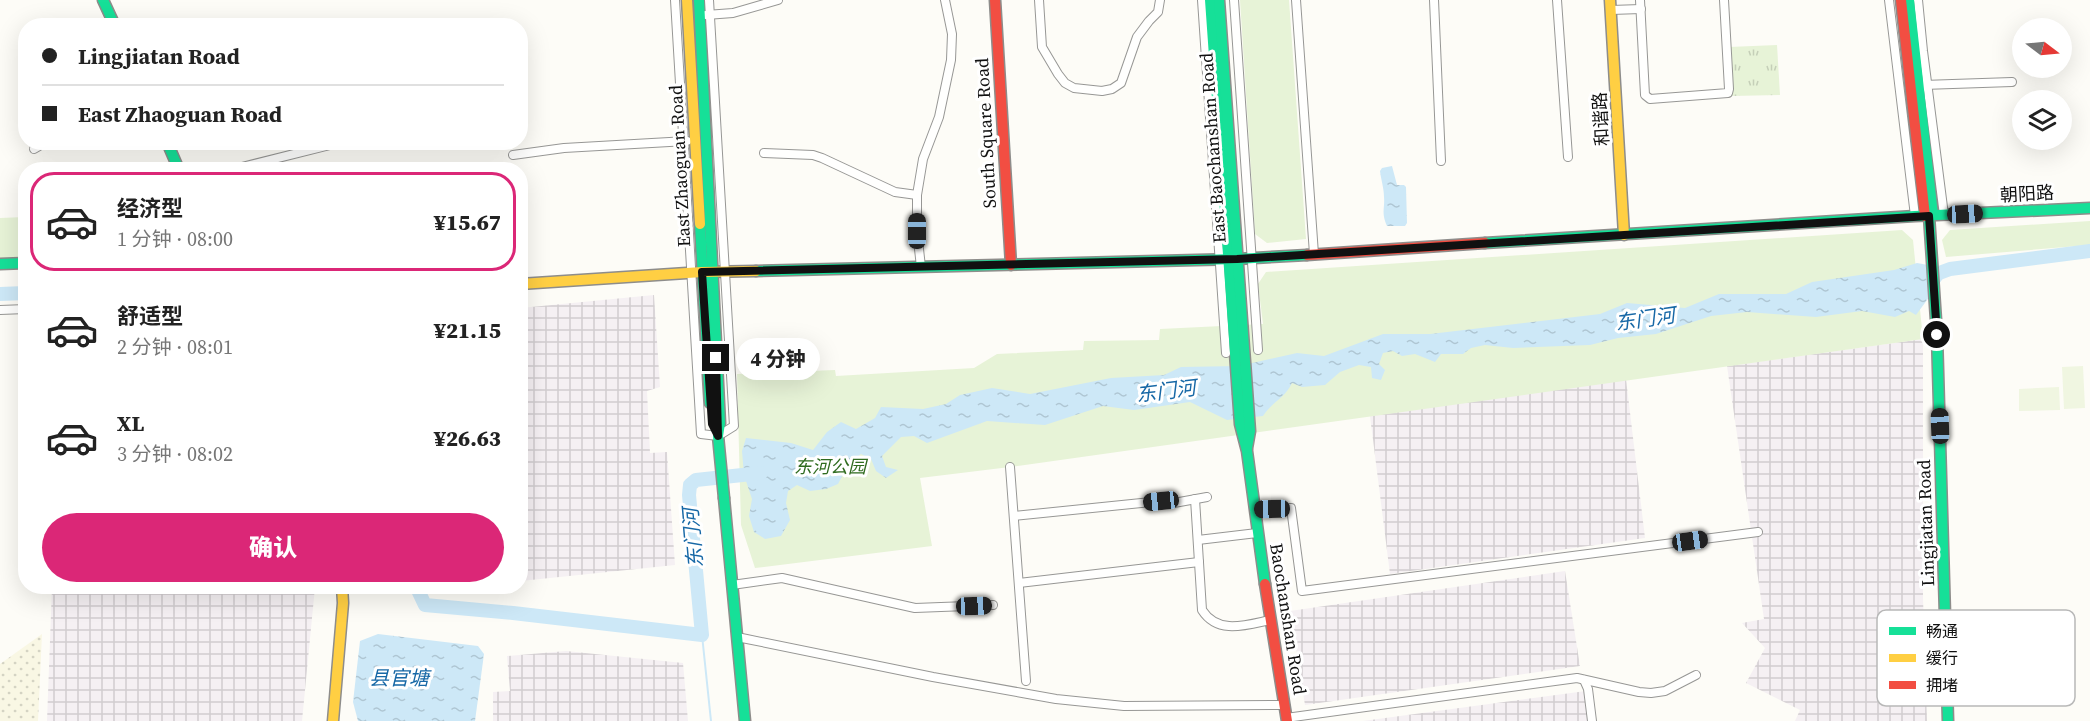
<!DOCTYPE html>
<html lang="zh">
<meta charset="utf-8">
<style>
body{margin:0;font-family:"Source Serif 4","Noto Sans SC",serif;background:#f6f6f6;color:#222;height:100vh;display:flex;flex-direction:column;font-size:22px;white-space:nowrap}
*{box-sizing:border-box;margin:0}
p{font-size:20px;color:#767676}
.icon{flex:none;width:33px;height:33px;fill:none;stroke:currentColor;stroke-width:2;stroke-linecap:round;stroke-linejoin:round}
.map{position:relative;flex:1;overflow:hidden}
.drawer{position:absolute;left:18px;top:162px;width:510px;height:432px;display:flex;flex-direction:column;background:#fff;border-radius:24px;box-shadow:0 6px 24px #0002}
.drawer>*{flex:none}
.banner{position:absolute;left:18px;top:18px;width:510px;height:132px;border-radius:24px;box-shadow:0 6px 24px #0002;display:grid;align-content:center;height:132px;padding:0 24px;background:#fff}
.needle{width:39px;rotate:106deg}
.fabs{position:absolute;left:2012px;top:18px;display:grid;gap:12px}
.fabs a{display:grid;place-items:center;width:60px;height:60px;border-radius:50%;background:#fff;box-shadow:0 6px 24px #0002;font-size:30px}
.end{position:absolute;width:27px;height:27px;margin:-14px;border:8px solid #111;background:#fff;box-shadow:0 0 0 3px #fff}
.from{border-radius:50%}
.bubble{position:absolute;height:42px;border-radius:21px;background:#fff;box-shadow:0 6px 24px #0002;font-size:20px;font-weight:800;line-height:42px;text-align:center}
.car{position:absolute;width:18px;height:36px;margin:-18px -9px;border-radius:8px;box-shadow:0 0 4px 2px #0007;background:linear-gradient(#222 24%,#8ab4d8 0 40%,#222 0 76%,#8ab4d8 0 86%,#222 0)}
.banner b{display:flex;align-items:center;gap:21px;height:57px;font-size:22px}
.banner b+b{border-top:2px solid #e0e0e0}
.banner i{width:15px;height:15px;background:#222}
ul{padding:10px 0 0;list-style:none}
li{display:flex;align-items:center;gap:18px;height:99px;margin:0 12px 9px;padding:0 12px;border:3px solid transparent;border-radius:24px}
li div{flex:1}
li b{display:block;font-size:22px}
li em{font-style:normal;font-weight:800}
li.active{border-color:#db2777}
li>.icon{width:54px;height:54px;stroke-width:1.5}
.cta{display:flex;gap:12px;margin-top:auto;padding:12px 24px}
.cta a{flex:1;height:69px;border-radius:36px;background:#db2777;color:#fff;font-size:24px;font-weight:800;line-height:69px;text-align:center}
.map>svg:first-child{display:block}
.industrial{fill:url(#industrial-grid)}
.farmland{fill:url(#farmland-dots)}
.grass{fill:url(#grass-tufts)}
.park{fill:#e7f3d7}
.pitch{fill:#f0f6e1}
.water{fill:url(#water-ripples)}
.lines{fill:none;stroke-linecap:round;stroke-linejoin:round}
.stream{stroke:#cde8f7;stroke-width:2}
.river{stroke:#cde8f7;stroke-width:14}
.street-casing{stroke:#979795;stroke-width:10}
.fast-casing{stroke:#8e8d8b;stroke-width:13}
.slow-casing{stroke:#8e8d8b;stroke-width:13}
.jam-casing{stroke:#8e8d8b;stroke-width:13}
.street{stroke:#fffffe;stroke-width:8}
.fast{stroke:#16e098;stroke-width:10}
.slow{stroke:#ffcf43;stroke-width:10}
.jam{stroke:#f24e42;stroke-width:10}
.route{stroke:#111;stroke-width:8}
.labels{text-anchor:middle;stroke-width:6;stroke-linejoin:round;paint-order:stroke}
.street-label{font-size:18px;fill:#111;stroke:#fff}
.park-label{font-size:18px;font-style:italic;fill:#2f6b1f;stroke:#fff}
.water-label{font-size:20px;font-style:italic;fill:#1768a6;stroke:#fff}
.key{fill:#fff;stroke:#b8b8b8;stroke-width:1.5}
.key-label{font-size:16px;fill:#111}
</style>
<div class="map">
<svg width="2090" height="721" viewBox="0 0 2090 721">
<defs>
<pattern id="industrial-grid" width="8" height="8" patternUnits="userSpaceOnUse" patternTransform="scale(1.5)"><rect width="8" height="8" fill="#f5f0f3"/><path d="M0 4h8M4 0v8" fill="none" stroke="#d1cdcf"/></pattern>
<pattern id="farmland-dots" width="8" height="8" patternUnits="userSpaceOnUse" patternTransform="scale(1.5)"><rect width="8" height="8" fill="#f9f7e4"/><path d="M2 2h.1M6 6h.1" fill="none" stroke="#d4d3c3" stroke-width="1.8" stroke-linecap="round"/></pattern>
<pattern id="grass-tufts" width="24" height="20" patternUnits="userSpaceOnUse" patternTransform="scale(1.5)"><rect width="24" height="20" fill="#e7f3d7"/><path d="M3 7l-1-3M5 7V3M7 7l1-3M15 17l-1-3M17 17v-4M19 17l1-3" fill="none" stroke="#c5cfb8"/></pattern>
<pattern id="water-ripples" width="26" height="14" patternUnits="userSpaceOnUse" patternTransform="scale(1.5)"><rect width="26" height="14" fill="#cde8f7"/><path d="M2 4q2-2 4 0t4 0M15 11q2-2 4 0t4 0" fill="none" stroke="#afc6d3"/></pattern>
</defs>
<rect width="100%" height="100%" fill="#fdfcf7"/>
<g class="industrial">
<polygon points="654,295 660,387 647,391 650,453 667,452 675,565 521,581 521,308"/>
<polygon points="1923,339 1923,598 1927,721 1795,721 1800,710 1746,683 1765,648 1742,623 1764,619 1727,366"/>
<polygon points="1626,379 1645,538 1390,574 1370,416"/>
<polygon points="1565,571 1580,666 1305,705 1290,611"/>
<polygon points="52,587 315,587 302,721 47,721"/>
<polygon points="566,651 683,663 688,721 493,721 493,692 510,691 507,656"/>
<polygon points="1586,691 1589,721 1363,721"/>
</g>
<polygon class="farmland" points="42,634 38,721 0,721 0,664"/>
<polygon class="grass" points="1777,45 1780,95 1731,96 1729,47"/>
<g class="park">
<polygon points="1240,0 1289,0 1306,239 1267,243 1255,234"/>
<polygon points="25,217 25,258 0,258 0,218"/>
<polygon points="2090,221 2090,245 1946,257 1942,240 1950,230"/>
<polygon points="1902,230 1913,240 1923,339 1010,467 920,478 932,546 755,568 741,525 737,374 835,370 836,376 974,368 997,354 1083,350 1084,341 1159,340 1160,329 1263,324 1258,284 1266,272"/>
</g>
<g class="pitch">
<polygon points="2083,366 2085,408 2064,409 2062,367"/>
<polygon points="2059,387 2060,410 2019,411 2019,389"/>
</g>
<g class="water">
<path d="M 1392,166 L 1397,185 L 1404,185 L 1406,187 L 1407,223 L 1405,226 L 1387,226 C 1381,212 1385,209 1384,197 C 1384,188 1381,180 1380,171 L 1382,168 Z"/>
<path d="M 1917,263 L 1950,269 L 1916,315 L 1909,311 L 1895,317 L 1862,311 L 1816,317 L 1747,312 L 1711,316 L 1656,334 L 1618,338 L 1590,345 L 1513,348 L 1485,345 L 1471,348 L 1463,354 L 1441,354 L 1435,362 L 1415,354 L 1402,356 L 1393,351 L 1383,353 L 1379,364 L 1385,370 L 1381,380 L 1372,378 L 1371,367 L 1359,365 L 1340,372 L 1325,385 L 1302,387 L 1292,383 C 1285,398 1272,402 1263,416 L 1227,420 L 1190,402 L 1134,410 L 1103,406 L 1045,425 L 987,421 L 927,443 L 914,436 L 901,437 L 882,456 L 886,467 L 898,470 L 886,478 L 876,471 L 871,459 L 861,454 L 849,463 L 838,484 L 826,489 L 810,491 L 797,485 L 788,491 L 786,503 L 790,520 L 781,536 L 765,539 L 754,532 L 749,516 L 752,499 L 744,475 L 742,451 L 746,438 L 791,443 L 813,450 L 827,432 L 841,422 L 856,429 L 875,418 L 881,407 L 923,409 L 946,404 L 960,395 L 992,388 L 1030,394 L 1111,378 L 1164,375 L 1181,367 L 1239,366 L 1297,353 L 1324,356 L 1383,334 L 1430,334 L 1600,314 L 1627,303 L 1685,308 L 1719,294 L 1786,294 L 1812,282 L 1894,270 Z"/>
<polygon points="378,634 478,646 484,654 475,721 358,721 353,702 360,641"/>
</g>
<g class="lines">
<polyline class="stream" points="702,635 711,721"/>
<g class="river">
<polyline points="1934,275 1950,269 2090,251"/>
<polyline points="0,294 26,293"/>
<polyline points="416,586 425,605 513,613 702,635 689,495 690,485 696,480 761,473"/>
</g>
<g class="street-casing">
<g id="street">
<polyline points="675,0 701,434 718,436 734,426 709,0"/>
<polyline points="1039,0 1042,47 1058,74 1065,83 1074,88 1102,91 1112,89 1121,83 1137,37 1149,21 1158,12 1160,0"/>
<polyline points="1202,0 1226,353"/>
<polyline points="1234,0 1258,350"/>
<polyline points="1296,0 1314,254"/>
<polyline points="1434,0 1441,161"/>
<polyline points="1557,0 1568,157"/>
<polyline points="1640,0 1645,95 1650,99 1728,93 1729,89 1724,0"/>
<polyline points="1889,0 1915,216"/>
<polyline points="1918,0 1923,51 1944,215"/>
<polyline points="1611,10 1641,9"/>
<polyline points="706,15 733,13 778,0"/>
<polyline points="1923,85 2012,82"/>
<polyline points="34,149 46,142"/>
<polyline points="764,153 813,155 822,158 895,192 917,195"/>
<polyline points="513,155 564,148 687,141"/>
<polyline points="230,170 342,142"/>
<polyline points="921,267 917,231 917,195 923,159 939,117 951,60 952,34 945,0"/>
<polyline points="0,310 26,309"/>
<polyline points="1010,467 1026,681"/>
<path d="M 1195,499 L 1202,610 C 1218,635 1246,625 1270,620"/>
<polyline points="1254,509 1291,508 1302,591 1758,532"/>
<polyline points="1014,516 1161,501 1174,503 1207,497"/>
<polyline points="1198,540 1257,533"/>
<polyline points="1019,583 1199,562"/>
<polyline points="732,585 782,578 915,608 993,605"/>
<polyline points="737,637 933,677 1056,699 1124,706 1285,705"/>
<polyline points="1584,680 1588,689 1592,721"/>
<polyline points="1286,718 1577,678 1639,692 1651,693 1665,691 1696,675"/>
</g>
</g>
<g class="fast-casing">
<g id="fast">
<polyline points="103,0 115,26"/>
<polyline points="699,0 720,423 718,436 724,498"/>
<polyline points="1210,0 1240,424 1247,451 1265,584"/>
<polyline points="1219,0 1250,431 1247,448"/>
<polyline points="1909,0 1933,215"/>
<polyline points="167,142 179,170"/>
<polyline points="1929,216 1937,335 1948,721"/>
<polyline points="700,224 710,403"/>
<polyline points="1485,243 1915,216 2090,208"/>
<polyline points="0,264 26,263"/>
<polyline points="756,271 1237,259 1307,255"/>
<polyline points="724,498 745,721"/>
</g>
</g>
<g class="slow-casing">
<g id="slow">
<polyline points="687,0 700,224"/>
<polyline points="1610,0 1624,235"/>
<polyline points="520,284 702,272 756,271"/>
<polyline points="333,721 343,603 342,586"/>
</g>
</g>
<g class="jam-casing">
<g id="jam">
<polyline points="995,0 1011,265"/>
<polyline points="1901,0 1925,216"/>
<polyline points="1307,255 1485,243"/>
<polyline points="1265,584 1287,721"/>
</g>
</g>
<use href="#street" class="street"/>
<use href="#fast" class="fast"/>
<use href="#slow" class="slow"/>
<use href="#jam" class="jam"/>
</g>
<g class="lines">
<polyline class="route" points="716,358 718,436 712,424 702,272 1237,259 1929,216 1937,335"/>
</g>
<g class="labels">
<g class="street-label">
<text transform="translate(1601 119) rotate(-93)" y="6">和谐路</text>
<text transform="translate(986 133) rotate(-93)" y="6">South Square Road</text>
<text transform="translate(1213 148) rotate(-94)" y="6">East Baochanshan Road</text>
<text transform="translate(680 166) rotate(-93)" y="6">East Zhaoguan Road</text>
<text transform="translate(2027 194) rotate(-3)" y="6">朝阳路</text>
<text transform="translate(1926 523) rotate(-92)" y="6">Lingjiatan Road</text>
<text transform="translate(1288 619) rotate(81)" y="6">Baochanshan Road</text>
</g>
<g class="park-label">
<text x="830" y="473">东河公园</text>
</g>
<g class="water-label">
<text transform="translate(1645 319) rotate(-8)" y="7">东门河</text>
<text transform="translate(1166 391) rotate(-7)" y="7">东门河</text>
<text transform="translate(693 538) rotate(-95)" y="7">东门河</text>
<text x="399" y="685">县官塘</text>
</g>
</g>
<rect x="1877" y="610" width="198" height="96" rx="9" class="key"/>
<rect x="1889" y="627" width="27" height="8" fill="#16e098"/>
<rect x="1889" y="654" width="27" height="8" fill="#ffcf43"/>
<rect x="1889" y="681" width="27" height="8" fill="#f24e42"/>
<g class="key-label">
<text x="1926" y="637">畅通</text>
<text x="1926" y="664">缓行</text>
<text x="1926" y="691">拥堵</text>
</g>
</svg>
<div class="fabs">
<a><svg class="needle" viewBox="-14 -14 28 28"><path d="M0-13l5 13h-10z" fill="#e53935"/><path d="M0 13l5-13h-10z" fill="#767676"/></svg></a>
<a><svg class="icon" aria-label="layers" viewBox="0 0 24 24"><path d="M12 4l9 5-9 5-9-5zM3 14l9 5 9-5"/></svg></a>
</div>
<i class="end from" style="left:1937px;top:335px"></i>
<i class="end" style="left:716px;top:358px"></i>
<div class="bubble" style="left:736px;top:338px;width:84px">4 分钟</div>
<i class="car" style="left:1965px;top:214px;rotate:87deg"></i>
<i class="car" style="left:917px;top:231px;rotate:0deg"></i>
<i class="car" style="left:1940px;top:426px;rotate:358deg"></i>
<i class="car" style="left:1161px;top:501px;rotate:264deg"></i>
<i class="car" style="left:1272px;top:509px;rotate:269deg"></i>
<i class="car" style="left:1690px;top:541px;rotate:82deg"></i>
<i class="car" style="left:974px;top:606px;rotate:88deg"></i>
<div class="banner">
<b><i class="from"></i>Lingjiatan Road</b>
<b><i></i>East Zhaoguan Road</b>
</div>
<section class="drawer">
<ul>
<li class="active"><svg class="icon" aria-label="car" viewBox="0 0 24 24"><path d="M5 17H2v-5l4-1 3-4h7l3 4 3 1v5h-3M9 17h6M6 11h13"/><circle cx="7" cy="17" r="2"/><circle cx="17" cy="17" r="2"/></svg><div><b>经济型</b><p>1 分钟 · 08:00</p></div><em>¥15.67</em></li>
<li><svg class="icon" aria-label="car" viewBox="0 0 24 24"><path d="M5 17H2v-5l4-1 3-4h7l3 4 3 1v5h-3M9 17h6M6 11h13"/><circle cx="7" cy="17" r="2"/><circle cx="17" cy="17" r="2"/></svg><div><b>舒适型</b><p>2 分钟 · 08:01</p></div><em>¥21.15</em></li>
<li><svg class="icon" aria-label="car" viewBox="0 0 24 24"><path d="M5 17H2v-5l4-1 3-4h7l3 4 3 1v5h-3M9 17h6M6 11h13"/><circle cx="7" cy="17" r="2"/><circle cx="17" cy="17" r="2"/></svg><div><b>XL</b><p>3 分钟 · 08:02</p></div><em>¥26.63</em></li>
</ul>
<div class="cta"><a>确认</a></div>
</section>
</div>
